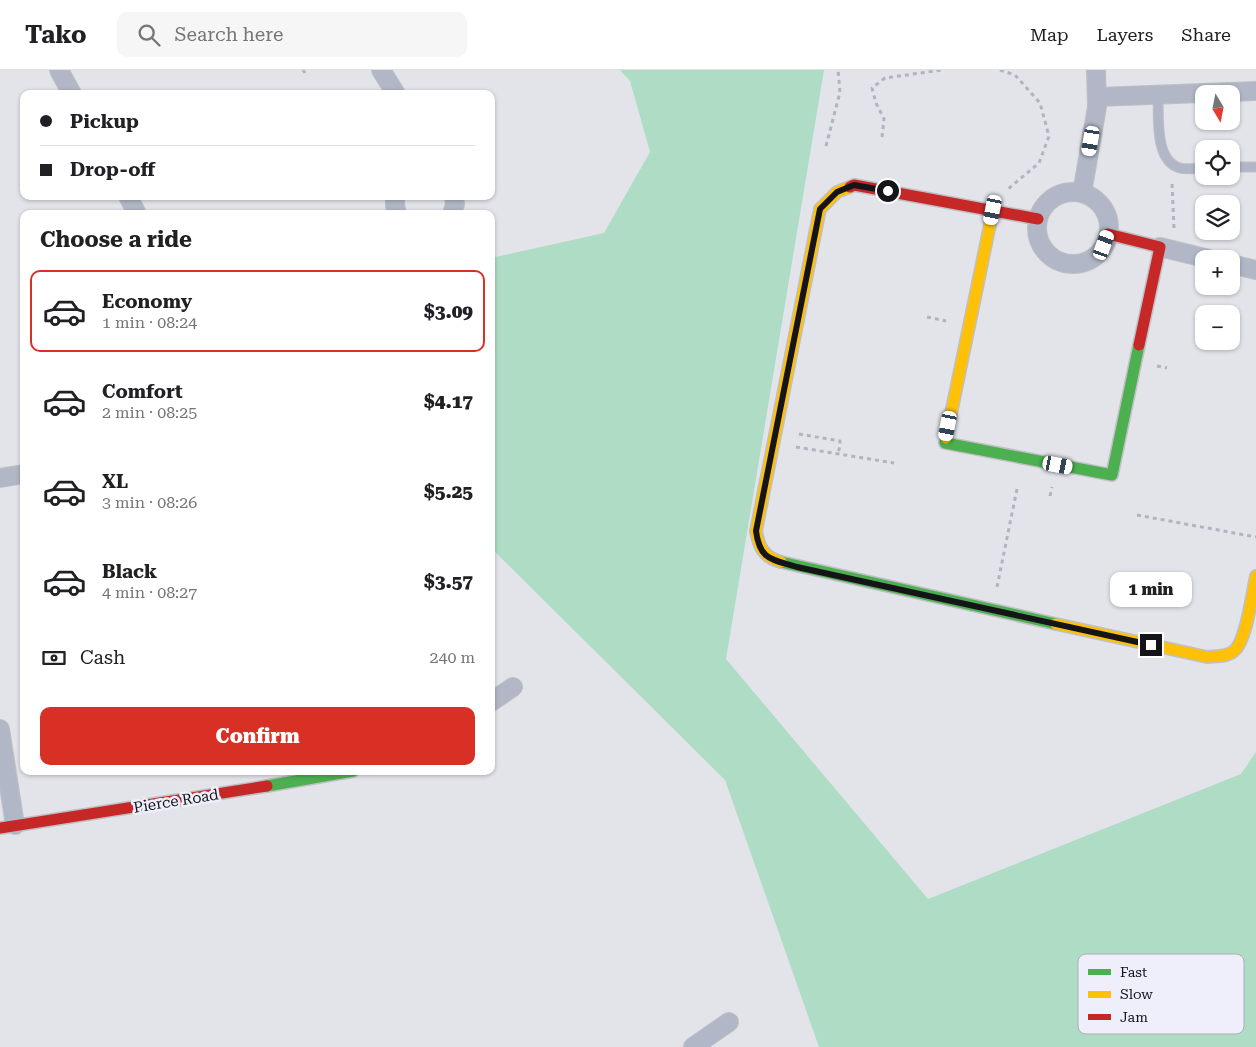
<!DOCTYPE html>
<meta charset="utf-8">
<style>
body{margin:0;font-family:"Roboto Serif",serif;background:#f6f6f6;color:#202124;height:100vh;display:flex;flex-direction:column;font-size:19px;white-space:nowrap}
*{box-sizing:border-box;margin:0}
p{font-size:16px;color:#757577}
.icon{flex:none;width:28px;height:28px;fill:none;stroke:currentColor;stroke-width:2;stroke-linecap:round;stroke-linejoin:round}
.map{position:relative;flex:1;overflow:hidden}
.sheet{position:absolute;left:20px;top:140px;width:475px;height:565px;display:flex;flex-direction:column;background:#fff;border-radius:10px;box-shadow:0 1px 4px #0004}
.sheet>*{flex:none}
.guide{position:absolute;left:20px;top:20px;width:475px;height:110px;border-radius:10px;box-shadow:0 1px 4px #0004;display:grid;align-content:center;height:110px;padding:0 20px;background:#fff}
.needle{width:32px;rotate:170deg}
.buttons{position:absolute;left:1195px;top:15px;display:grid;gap:10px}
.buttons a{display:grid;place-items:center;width:45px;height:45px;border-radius:10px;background:#fff;box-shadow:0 1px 4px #0004;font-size:25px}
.end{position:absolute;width:22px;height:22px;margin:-11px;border:6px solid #151519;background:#fff;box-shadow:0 0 0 2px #fff}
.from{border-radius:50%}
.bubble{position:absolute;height:35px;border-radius:10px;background:#fff;box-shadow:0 1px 4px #0004;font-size:16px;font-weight:800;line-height:35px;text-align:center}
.car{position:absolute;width:15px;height:30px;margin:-15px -8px;border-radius:6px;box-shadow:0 0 4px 1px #0007;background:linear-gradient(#fff 24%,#345 0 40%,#fff 0 76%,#345 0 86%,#fff 0)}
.guide b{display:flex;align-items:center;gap:18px;height:48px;font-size:19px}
.guide b+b{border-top:1px solid #e0e0e0}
.guide i{width:12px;height:12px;background:#202124}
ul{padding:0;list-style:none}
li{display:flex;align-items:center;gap:15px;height:82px;margin:0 10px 8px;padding:0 10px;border:2px solid transparent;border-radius:10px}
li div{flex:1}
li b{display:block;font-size:19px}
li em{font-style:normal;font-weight:800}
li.active{border-color:#d93025}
li>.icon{width:45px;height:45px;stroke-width:1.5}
h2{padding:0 20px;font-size:22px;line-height:60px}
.pay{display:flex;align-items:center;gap:12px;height:55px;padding:0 20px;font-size:19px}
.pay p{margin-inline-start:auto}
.primary-button{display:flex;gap:10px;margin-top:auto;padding:10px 20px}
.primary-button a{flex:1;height:58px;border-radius:10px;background:#d93025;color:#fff;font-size:20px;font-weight:800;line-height:58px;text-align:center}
header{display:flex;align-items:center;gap:30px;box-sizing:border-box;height:70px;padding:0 25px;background:#fff;border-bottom:1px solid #e0e0e0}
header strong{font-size:24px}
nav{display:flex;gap:28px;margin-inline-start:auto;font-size:18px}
.search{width:350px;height:45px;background:#f6f6f6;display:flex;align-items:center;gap:12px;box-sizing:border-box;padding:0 18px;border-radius:10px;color:#757577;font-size:19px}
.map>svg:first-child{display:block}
.green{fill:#afdcc4}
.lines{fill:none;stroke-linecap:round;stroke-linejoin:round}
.lane-casing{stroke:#bfc0c4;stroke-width:11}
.street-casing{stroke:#bfc0c4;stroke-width:20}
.fast-casing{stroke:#bfc0c4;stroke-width:14}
.slow-casing{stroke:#bfc0c4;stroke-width:14}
.jam-casing{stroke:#bfc0c4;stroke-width:14}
.path{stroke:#b0b4c0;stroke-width:3;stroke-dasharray:4 4;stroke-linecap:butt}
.lane{stroke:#b1b7c7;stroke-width:9}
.street{stroke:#b1b7c7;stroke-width:18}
.fast{stroke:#4caf50;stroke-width:11}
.slow{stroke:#ffc107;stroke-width:11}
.jam{stroke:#c62828;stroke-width:11}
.route{stroke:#151519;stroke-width:6}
.labels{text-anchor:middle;stroke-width:5;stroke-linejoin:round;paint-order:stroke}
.street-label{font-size:15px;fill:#151519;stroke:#eeeffa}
.key{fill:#eeeffa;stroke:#adaeb6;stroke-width:1}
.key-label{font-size:14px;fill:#151519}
</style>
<header>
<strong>Tako</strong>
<div class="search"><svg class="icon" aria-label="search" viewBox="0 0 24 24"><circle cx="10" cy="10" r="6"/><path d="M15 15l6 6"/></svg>Search here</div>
<nav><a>Map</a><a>Layers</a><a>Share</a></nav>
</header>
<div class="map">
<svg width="1256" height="977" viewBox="0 0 1256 977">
<rect width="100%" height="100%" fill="#e3e4ea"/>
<polygon class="green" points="620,0 824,0 726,589 928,829 1241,704 1256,682 1256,977 819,977 725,710 491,478 491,188 604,163 650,82 630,11"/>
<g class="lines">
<g class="lane-casing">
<g id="lane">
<path d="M 1158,25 C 1159,46 1154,91 1180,98 C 1187,100 1197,98 1204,98"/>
<polyline points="1231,97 1256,97"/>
</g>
</g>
<g class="street-casing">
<g id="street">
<polyline points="59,0 72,24"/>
<polyline points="381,0 396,24"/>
<polyline points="1097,27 1256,21"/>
<circle cx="1073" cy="158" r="36"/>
<polyline points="1082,123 1097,37 1096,0"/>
<polyline points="128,126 137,144"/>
<polyline points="395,126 395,135 397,144"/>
<polyline points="452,144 455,134 454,126"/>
<polyline points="1160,177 1209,189"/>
<polyline points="1231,194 1256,200"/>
<polyline points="0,408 24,404"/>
<polyline points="491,632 513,617"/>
<polyline points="0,659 15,755"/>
<polyline points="693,977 729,952"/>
</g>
</g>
<g class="fast-casing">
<g id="fast">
<polyline points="946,368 945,373 1112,405 1139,275"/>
<polyline points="781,492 1056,554"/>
<polyline points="267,716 353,701"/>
</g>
</g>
<g class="slow-casing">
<g id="slow">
<polyline points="946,368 993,140"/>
<path d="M 781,492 C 764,487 759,478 756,461 L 820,139 L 837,122 L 850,117"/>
<path d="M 1056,554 L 1207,587 C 1215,586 1227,587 1234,581 C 1247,570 1252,523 1256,506"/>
</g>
</g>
<g class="jam-casing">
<g id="jam">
<polyline points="850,117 854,115 1038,149"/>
<polyline points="1108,164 1160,177 1139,275"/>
<polyline points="0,758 267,716"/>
</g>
</g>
<g class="path">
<polyline points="303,0 305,3"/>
<polyline points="1000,0 1015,5 1040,33 1049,66 1039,93 1008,119"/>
<polyline points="882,67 884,49 876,33 872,18 885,8 942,0"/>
<polyline points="826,76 840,22 838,0"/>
<polyline points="1172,114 1174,158"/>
<polyline points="927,247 946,251"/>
<polyline points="1157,296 1167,298"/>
<polyline points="799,364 840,371 840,376 838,383"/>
<polyline points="796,377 894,393"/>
<polyline points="1050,426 1052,417"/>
<polyline points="1137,445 1256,467"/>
<polyline points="997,517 1017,419"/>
</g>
<use href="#lane" class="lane"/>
<use href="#street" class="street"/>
<use href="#fast" class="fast"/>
<use href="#slow" class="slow"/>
<use href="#jam" class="jam"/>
</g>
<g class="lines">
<path class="route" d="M 888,121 L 854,115 L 837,122 L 820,139 L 756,461 C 760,491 772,489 797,497 L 1151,575"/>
</g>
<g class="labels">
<g class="street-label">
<text transform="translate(176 731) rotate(-9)" y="5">Pierce Road</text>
</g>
</g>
<rect x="1078" y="884" width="166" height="80" rx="8" class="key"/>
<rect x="1088" y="899" width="23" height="6" fill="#4caf50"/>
<rect x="1088" y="921" width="23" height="7" fill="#ffc107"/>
<rect x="1088" y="944" width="23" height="6" fill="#c62828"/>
<g class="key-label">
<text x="1120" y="907">Fast</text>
<text x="1120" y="929">Slow</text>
<text x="1120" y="952">Jam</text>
</g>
</svg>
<div class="buttons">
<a><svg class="needle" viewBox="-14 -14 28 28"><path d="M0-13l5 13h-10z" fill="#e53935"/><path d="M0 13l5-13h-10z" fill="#757577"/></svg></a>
<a><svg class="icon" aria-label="locate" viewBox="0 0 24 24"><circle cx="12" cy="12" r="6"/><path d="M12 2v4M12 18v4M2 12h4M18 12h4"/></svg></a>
<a><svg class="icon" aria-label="layers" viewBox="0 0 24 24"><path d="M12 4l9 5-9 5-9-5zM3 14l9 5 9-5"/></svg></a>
<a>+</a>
<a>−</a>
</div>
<i class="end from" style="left:888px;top:121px"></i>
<i class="end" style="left:1151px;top:575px"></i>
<div class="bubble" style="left:1110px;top:502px;width:82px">1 min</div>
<i class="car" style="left:1091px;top:71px;rotate:190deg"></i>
<i class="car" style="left:993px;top:140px;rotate:191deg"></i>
<i class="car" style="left:1104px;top:175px;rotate:20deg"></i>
<i class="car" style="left:948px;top:356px;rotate:191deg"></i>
<i class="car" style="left:1058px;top:395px;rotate:101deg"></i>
<div class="guide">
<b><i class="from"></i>Pickup</b>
<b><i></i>Drop-off</b>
</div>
<section class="sheet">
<h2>Choose a ride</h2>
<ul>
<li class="active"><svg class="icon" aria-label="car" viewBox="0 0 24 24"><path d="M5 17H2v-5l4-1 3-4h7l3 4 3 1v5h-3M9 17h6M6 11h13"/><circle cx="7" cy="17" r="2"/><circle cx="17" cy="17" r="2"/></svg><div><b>Economy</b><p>1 min · 08:24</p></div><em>$3.09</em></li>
<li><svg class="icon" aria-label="car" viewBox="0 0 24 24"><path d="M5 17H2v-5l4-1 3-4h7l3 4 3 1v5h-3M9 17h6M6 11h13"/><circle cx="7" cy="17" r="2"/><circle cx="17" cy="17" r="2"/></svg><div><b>Comfort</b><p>2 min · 08:25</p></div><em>$4.17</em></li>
<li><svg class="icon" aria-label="car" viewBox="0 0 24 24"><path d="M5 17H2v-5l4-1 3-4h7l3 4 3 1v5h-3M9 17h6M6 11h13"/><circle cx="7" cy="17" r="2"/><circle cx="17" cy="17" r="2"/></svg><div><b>XL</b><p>3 min · 08:26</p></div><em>$5.25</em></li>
<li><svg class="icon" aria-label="car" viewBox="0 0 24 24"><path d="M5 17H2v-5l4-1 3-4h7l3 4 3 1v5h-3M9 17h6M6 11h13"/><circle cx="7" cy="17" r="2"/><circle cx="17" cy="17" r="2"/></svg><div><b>Black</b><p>4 min · 08:27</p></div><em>$3.57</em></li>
</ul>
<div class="pay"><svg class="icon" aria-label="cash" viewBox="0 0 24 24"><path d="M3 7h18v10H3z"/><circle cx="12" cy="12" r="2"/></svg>Cash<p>240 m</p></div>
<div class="primary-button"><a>Confirm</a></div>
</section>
</div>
